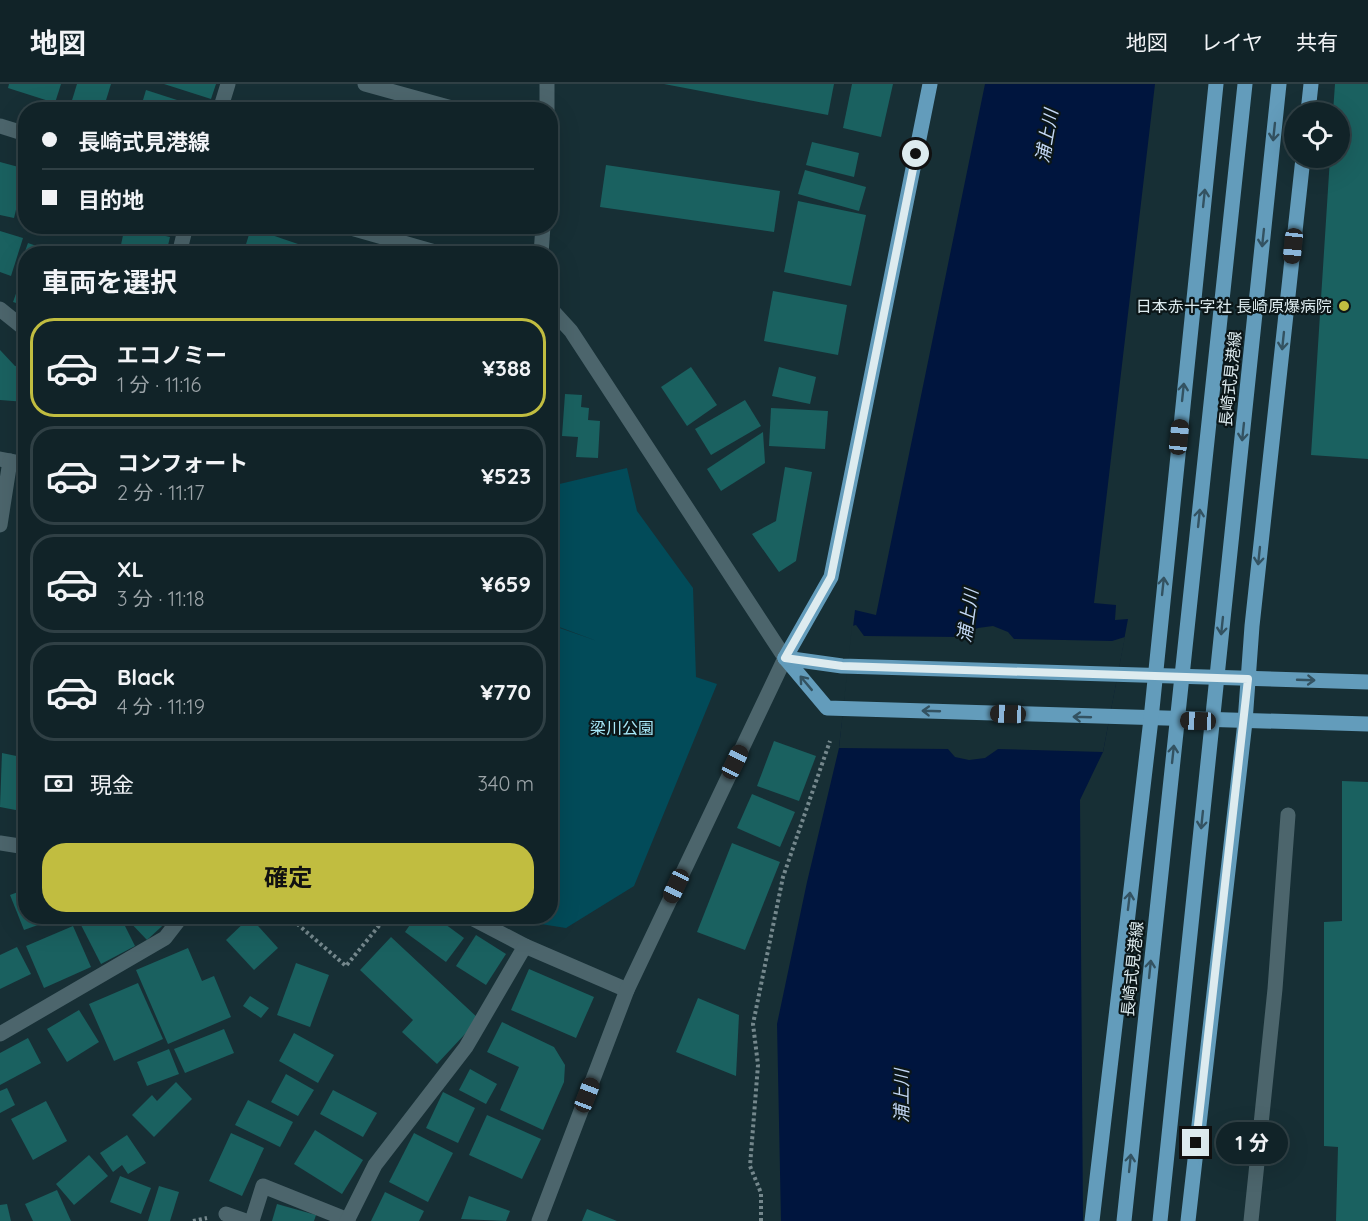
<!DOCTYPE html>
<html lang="ja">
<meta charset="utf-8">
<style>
body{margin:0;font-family:Quicksand,"Noto Sans JP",sans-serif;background:#1e2f34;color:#f1f3f6;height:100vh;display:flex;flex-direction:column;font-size:22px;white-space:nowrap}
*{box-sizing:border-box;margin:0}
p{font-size:20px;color:#9ca4a8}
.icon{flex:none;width:33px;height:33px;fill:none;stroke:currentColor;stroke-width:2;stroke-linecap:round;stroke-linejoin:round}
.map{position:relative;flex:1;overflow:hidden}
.side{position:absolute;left:18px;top:162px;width:540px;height:678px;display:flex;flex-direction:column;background:#112328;border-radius:24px;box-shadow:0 6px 24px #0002,0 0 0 2px #304045}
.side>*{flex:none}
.guide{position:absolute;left:18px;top:18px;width:540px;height:132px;border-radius:24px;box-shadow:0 6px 24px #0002,0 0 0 2px #304045;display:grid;align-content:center;height:132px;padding:0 24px;background:#112328}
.tools{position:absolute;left:1284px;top:18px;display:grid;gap:12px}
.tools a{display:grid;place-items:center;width:66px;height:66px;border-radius:50%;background:#112328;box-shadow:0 6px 24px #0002,0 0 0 2px #304045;font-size:30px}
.end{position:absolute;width:27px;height:27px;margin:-14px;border:8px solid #ddebef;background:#111;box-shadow:0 0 0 3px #111}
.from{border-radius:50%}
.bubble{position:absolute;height:42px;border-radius:21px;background:#112328;box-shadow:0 6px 24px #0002,0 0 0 2px #304045;font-size:20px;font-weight:700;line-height:42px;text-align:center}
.car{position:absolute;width:18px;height:36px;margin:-18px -9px;border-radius:8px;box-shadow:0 0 4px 2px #0007;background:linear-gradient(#222 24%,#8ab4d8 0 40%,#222 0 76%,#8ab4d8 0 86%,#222 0)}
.guide b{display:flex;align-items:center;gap:21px;height:57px;font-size:22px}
.guide b+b{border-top:2px solid #304045}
.guide i{width:15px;height:15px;background:#f1f3f6}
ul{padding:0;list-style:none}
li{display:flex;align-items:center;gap:18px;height:99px;margin:0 12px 9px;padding:0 12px;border:3px solid #304045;border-radius:24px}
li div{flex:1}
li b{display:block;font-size:22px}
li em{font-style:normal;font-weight:700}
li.current{border-color:#c1bd40}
li>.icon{width:54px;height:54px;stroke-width:1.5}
h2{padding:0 24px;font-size:27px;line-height:72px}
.pay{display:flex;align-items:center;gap:15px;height:66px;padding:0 24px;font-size:22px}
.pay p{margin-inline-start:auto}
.cta{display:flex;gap:12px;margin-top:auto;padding:12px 24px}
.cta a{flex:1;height:69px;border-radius:24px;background:#c1bd40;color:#111;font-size:24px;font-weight:700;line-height:69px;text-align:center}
header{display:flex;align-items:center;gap:36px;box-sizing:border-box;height:84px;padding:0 30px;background:#112328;border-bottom:2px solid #304045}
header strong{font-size:28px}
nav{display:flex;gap:33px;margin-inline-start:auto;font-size:21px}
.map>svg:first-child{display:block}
.green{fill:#024b59}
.water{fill:#00153e}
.pier{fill:#172f35}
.building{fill:#1a6160}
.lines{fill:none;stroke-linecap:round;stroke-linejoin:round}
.path{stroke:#75888d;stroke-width:4;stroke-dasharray:3 3;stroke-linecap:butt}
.minor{stroke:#4c656c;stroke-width:15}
.major{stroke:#639cbb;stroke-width:15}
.oneway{stroke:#335261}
.route{stroke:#ddebef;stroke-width:8}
.poi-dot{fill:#c1bd40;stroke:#0b1618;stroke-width:2}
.labels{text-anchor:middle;stroke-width:4.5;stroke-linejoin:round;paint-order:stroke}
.poi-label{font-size:16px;fill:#ddebef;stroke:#0b1618;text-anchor:end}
.street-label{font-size:16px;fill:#ddebef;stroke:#0b1618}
.park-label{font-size:16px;fill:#a8e9f9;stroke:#0b1618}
.water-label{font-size:18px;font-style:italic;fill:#c4d8f5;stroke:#0b1618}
</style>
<header>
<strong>地図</strong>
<nav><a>地図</a><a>レイヤ</a><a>共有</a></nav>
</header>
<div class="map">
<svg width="1368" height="1137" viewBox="0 0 1368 1137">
<rect width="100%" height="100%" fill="#172f35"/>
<polygon class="green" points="627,384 637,427 693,504 696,593 717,600 634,802 566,844 515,836 510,833 550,832 551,541 597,557 551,540 551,402"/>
<polygon class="water" points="985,0 1155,0 1094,519 1116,521 1115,536 1128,535 1103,668 1080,716 1083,1137 781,1137 777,940 807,798 839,664 855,526 876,531"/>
<polygon class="pier" points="856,541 864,552 958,553 978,544 993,542 1008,548 1014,555 1112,557 1125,553 1103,668 998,665 985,674 969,676 955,673 948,665 839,664 852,542"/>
<g class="building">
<polygon points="9,0 61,0 55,19 8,4"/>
<polygon points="77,0 111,0 103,26 69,26"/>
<polygon points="164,0 216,0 211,15"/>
<polygon points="664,0 834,0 828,31"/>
<polygon points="852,0 893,0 881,53 843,44"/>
<polygon points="1335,0 1368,0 1368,375 1311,371 1330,74 1340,74 1340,28 1333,28"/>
<polygon points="146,6 205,25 205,26 140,26"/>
<polygon points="812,58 859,69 854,93 806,81"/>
<polygon points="0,78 26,85 14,134 0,131"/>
<polygon points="606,81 780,107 774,148 600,123"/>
<polygon points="805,86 866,103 859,127 798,110"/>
<polygon points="798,117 866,131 851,202 784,188"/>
<polygon points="125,142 153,142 152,149 170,153 166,170 119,170"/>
<polygon points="499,142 527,142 527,151 499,143"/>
<polygon points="251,144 298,160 295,170 243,170"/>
<polygon points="0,147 23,154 11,192 0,188"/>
<polygon points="28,159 57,169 57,170 26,170 26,186 19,184"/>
<polygon points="22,193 26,194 26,222 13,218"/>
<polygon points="773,207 847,221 838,271 764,257"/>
<polygon points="0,266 15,282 26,283 26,318 0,316"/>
<polygon points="691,283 717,321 687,342 661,303"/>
<polygon points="779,283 816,293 810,320 772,312"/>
<polygon points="565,310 582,311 581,323 589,324 588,336 600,337 598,374 576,373 578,353 562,352"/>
<polygon points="745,316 761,342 711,371 695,345"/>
<polygon points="771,324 828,327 825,365 769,362"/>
<polygon points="763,348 765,379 721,407 707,385"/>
<polygon points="785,383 812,388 796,477 779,488 752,450 776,437"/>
<polygon points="774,657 816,672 799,717 757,702"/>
<polygon points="2,669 26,674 26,728 0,723"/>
<polygon points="1342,697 1368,698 1368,1137 1336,1137 1338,1063 1324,1062 1324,838 1342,837"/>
<polygon points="752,710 795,728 780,763 737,744"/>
<polygon points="732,759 780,778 745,866 697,848"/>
<polygon points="26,805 26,832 60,833 24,846 10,811"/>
<polygon points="96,832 120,832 135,862 101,880 81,841"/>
<polygon points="128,832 173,832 147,856 126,834"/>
<polygon points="416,832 434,832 464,854 446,878 405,848"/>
<polygon points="250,833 278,864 254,886 226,856"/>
<polygon points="73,842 91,883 44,904 26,862"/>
<polygon points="476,851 506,870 486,901 456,882"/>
<polygon points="391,853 479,935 437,980 402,948 413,936 360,886"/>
<polygon points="17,863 31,890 0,905 0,871"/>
<polygon points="188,864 202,897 214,892 231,933 168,960 136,886"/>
<polygon points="296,879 329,891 310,943 277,931"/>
<polygon points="529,885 594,913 576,954 511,926"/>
<polygon points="138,899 163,955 114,977 89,920"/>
<polygon points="250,912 269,924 261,934 243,922"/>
<polygon points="698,914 739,931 736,992 676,968"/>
<polygon points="79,926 99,958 67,978 47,945"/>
<polygon points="502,938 554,963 565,981 564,998 543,1046 500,1026 519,983 487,968"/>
<polygon points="224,945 234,969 185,989 174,965"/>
<polygon points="294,949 334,971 318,999 279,977"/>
<polygon points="28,954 41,979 0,1001 0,969"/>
<polygon points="169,965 179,990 147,1002 137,978"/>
<polygon points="470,985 497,1000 486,1020 459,1006"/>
<polygon points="286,990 314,1006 298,1032 271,1018"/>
<polygon points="176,998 192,1015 154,1053 132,1031 152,1011 157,1017"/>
<polygon points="7,1004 15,1021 0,1029 0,1007"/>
<polygon points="333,1006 377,1029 363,1053 320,1030"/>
<polygon points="443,1008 475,1024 458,1059 426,1044"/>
<polygon points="248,1016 293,1038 280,1063 235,1041"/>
<polygon points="46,1017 67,1057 33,1076 11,1035"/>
<polygon points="487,1031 541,1055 522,1095 469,1071"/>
<polygon points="315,1046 363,1076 342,1110 294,1080"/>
<polygon points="231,1049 264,1064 242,1112 209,1097"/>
<polygon points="414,1049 453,1069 428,1118 389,1098"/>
<polygon points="127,1051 146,1079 128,1090 122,1081 113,1088 100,1069"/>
<polygon points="89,1071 108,1092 74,1121 56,1100"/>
<polygon points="120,1092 151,1104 141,1130 110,1118"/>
<polygon points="159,1102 179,1108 170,1137 148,1137"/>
<polygon points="57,1106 71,1137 33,1137 25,1120"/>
<polygon points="385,1108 424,1127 419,1137 371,1137"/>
<polygon points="469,1112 510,1127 506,1137 461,1135"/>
<polygon points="7,1120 11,1137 0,1137 0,1121"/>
<polygon points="277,1120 316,1131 314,1137 272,1137"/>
<polygon points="587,1125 617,1137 582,1137"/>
</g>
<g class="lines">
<g class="path">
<polyline points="288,832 346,882 387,832"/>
<polyline points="193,1137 207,1134"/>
<polyline points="761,1137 761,1109 750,1082 758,981 753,940 783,793 830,657"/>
</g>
<g class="minor">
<polyline points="365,0 459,26"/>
<polyline points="220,26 228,0"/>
<polyline points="547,26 547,0"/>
<polyline points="0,42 26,50"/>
<polyline points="344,142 442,170"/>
<polyline points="179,170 186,142"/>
<polyline points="541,170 543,142"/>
<polyline points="0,225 26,246"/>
<polyline points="0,375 26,380"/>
<polyline points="0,441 10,377"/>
<polyline points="0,759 26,763"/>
<polyline points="468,832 525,862"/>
<polyline points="0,950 165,854 182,832"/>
<polyline points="226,1130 246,1137"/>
<polyline points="252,1137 263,1102 348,1136"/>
<polyline points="347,1137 375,1081 466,963 525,862 627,906"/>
<polyline points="539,1137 627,906 785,574 571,247 550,224"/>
<polyline points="1251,1137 1275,905 1288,731"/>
</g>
<g class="major">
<polyline points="1308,28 1311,0"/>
<polyline points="785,574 827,624 1368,640"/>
<polyline points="785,574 831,493 930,0"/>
<polyline points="785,574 842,582 1368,598"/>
<polyline points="1092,1137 1151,635 1216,0"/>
<polyline points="1124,1137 1245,0"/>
<polyline points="1160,1137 1279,0"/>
<polyline points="1188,1137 1245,638 1252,542 1303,74"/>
</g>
</g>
<defs><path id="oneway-shaft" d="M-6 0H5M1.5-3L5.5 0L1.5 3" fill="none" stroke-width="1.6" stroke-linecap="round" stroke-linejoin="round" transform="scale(1.5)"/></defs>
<g class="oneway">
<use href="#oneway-shaft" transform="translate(1274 48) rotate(96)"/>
<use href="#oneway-shaft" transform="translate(1204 114) rotate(-84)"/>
<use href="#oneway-shaft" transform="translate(1263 154) rotate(96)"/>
<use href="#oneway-shaft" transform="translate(1283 257) rotate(96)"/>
<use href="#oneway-shaft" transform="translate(1183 308) rotate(-84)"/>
<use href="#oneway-shaft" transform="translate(1243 348) rotate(96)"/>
<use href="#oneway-shaft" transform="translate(1199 434) rotate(-84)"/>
<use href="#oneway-shaft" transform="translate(1259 472) rotate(96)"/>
<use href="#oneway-shaft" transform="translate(1163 502) rotate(-84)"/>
<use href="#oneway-shaft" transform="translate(1222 542) rotate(96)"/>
<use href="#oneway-shaft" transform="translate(1306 596) rotate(2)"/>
<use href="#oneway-shaft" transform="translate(806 599) rotate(-130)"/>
<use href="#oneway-shaft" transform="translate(931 627) rotate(-178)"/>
<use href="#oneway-shaft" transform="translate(1082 633) rotate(-178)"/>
<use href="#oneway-shaft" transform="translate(1173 670) rotate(-84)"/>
<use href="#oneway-shaft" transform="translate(1202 736) rotate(96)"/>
<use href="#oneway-shaft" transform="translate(1129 817) rotate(-83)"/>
<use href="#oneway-shaft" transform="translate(1150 885) rotate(-84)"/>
<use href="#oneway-shaft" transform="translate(1130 1079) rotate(-84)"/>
</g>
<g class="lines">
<polyline class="route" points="916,70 831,493 785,574 842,582 1248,595 1196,1059"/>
</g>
<circle class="poi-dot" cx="1344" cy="222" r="6"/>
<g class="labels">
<g class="poi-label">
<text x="1332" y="228">日本赤十字社 長崎原爆病院</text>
</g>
<g class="street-label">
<text transform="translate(1230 295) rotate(-84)" y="6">長崎式見港線</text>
<text transform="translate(1132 885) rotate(-84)" y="6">長崎式見港線</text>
</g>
<g class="park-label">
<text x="622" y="650">梁川公園</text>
</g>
<g class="water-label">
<text transform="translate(1047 52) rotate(-80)" y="6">浦上川</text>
<text transform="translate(968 532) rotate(-82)" y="6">浦上川</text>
<text transform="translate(902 1012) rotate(-90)" y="6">浦上川</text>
</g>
</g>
</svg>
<div class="tools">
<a><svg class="icon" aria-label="locate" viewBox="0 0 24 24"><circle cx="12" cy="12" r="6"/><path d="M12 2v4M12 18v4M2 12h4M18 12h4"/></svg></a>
</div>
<i class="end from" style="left:916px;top:70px"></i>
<i class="end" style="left:1196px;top:1059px"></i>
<div class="bubble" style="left:1216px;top:1038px;width:72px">1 分</div>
<i class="car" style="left:1293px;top:162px;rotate:186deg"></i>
<i class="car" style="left:1179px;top:353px;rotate:6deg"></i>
<i class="car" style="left:1008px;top:630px;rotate:272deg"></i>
<i class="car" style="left:1198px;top:637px;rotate:272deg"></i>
<i class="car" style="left:735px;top:678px;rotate:26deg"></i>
<i class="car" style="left:676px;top:802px;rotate:205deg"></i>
<i class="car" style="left:587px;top:1011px;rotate:21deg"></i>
<div class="guide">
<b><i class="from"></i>長崎式見港線</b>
<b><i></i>目的地</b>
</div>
<section class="side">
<h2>車両を選択</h2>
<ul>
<li class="current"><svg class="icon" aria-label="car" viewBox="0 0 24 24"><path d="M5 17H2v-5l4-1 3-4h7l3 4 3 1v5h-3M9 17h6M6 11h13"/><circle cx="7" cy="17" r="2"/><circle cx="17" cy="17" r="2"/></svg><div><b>エコノミー</b><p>1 分 · 11:16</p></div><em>¥388</em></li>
<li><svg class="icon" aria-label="car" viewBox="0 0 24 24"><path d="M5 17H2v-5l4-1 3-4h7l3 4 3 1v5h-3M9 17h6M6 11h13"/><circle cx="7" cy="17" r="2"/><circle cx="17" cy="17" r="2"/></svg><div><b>コンフォート</b><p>2 分 · 11:17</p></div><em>¥523</em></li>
<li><svg class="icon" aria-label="car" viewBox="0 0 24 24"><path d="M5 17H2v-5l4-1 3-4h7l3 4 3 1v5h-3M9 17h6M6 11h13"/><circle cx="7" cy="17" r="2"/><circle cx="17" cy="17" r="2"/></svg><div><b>XL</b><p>3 分 · 11:18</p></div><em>¥659</em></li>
<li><svg class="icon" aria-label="car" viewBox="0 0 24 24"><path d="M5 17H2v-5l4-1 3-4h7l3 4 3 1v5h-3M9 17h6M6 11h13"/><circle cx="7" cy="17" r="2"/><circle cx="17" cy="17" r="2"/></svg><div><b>Black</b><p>4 分 · 11:19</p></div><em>¥770</em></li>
</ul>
<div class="pay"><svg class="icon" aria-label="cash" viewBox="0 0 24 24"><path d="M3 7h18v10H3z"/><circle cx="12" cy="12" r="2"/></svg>現金<p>340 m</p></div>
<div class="cta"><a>確定</a></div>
</section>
</div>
